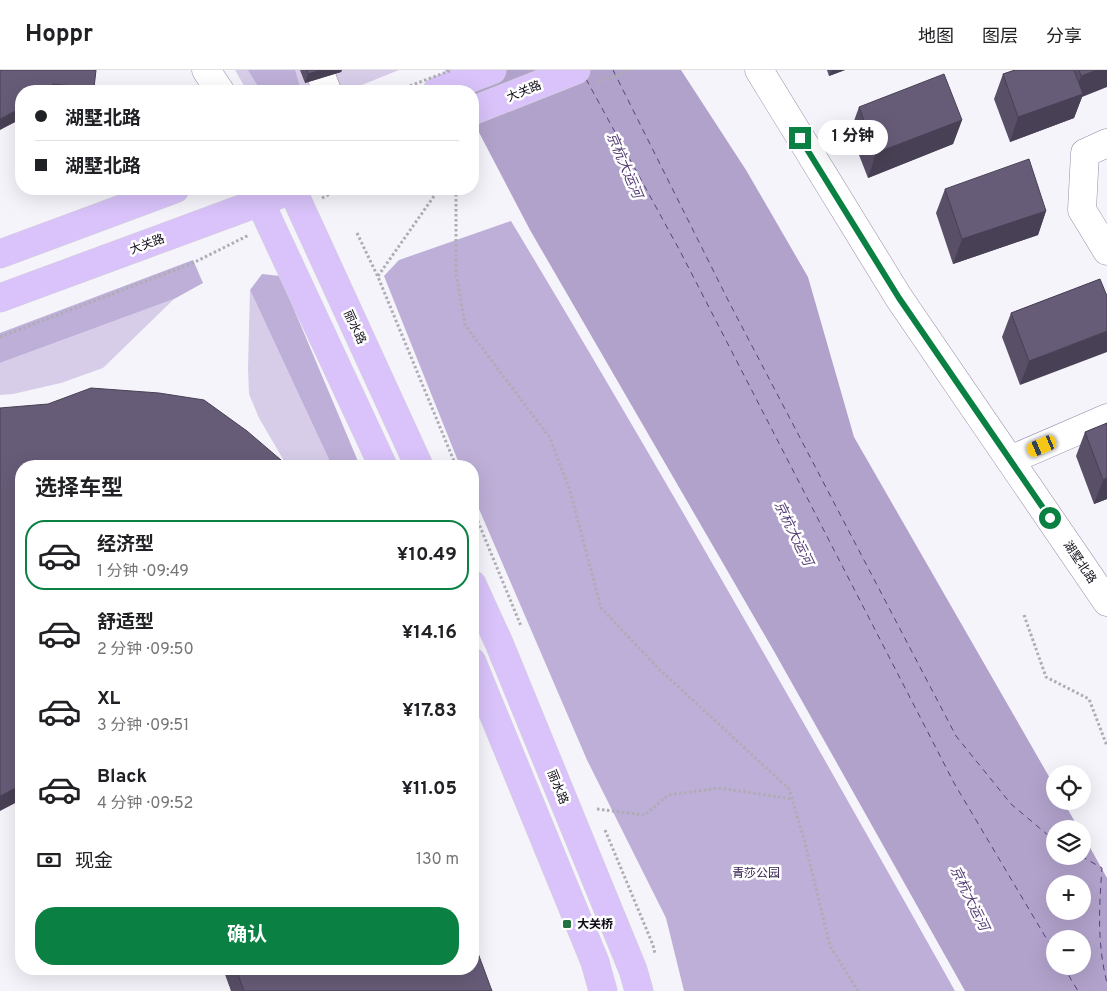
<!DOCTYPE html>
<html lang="zh">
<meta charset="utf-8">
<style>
body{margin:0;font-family:Overpass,"Noto Sans SC",sans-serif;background:#f2f2f2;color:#202124;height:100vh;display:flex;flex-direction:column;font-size:19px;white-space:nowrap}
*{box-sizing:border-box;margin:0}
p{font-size:16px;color:#757577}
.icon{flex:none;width:28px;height:28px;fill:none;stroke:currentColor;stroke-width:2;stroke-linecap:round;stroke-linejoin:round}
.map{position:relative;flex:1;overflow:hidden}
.panel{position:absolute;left:15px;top:390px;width:464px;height:515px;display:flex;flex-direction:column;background:#fff;border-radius:20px;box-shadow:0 5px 20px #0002}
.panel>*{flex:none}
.guide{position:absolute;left:15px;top:15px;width:464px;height:110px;border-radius:20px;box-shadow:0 5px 20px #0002;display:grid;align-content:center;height:110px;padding:0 20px;background:#fff}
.tools{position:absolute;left:1046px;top:695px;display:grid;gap:10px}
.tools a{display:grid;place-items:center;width:45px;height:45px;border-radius:50%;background:#fff;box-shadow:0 5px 20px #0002;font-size:25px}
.end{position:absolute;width:22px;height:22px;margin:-11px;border:6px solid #0b8043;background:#fff;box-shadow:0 0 0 2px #fff}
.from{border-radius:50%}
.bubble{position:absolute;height:35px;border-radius:18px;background:#fff;box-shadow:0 5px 20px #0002;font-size:16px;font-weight:700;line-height:35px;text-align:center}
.car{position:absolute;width:15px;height:30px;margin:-15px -8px;border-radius:6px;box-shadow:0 0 4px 1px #0007;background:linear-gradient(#f5c518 24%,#345 0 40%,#f5c518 0 76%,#345 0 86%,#f5c518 0)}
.guide b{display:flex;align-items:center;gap:18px;height:48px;font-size:19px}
.guide b+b{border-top:1px solid #e0e0e0}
.guide i{width:12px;height:12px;background:#202124}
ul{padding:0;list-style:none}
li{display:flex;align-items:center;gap:15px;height:70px;margin:0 10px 8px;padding:0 10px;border:2px solid transparent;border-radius:20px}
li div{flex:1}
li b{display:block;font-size:19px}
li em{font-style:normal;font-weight:700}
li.current{border-color:#0b8043}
li>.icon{width:45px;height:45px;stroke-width:1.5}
h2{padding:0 20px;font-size:22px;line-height:60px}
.pay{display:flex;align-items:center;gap:12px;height:55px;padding:0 20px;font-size:19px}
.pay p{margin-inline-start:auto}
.cta{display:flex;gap:10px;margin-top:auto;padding:10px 20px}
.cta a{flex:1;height:58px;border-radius:20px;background:#0b8043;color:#fff;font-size:20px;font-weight:700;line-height:58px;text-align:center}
header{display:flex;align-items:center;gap:30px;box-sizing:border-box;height:70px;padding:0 25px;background:#fff;border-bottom:1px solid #e0e0e0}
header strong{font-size:24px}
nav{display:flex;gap:28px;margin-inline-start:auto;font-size:18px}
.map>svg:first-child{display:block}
.green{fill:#d7cde9}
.forest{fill:#beafd8}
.water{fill:#b1a2cb;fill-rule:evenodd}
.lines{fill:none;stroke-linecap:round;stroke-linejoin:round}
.ferry{stroke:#594178;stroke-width:1;stroke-dasharray:6 5;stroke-linecap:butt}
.minor-casing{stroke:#978caa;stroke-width:29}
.major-casing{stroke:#d4d3d5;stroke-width:29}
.path{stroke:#afacb5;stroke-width:3;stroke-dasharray:2.5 2.5;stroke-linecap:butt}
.minor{stroke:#fff;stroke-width:28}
.major{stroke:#d9c3fa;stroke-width:28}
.path-bridge{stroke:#afacb5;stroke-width:3;stroke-dasharray:2.5 2.5;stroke-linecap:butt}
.wall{fill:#594f67}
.shaded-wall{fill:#484054}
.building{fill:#675c78;stroke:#484054}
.route{stroke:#0b8043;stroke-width:6}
.poi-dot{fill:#257241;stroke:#fff;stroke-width:2}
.labels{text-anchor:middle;stroke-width:5;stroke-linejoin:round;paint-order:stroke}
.street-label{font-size:12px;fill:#110d18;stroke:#fff}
.park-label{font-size:12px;fill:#321b4e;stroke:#fff}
.poi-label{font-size:12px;font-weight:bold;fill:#110d18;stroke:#fff;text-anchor:start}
.water-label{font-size:14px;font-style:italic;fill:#594178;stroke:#fff}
</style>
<header>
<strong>Hoppr</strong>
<nav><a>地图</a><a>图层</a><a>分享</a></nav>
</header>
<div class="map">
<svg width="1107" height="921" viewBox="0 0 1107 921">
<rect width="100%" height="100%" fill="#f6f4fb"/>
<g class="green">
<polygon points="235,0 399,0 347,21 247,21"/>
<polygon points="250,220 332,396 287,396 259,348 249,324 248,298"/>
<polygon points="174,229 103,298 61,313 13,324 0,325 0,293"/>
</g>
<g class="forest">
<polygon points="248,0 295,0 301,21 261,21"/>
<path d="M 511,151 C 664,405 810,663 955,921 L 684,921 L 666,848 L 587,690 L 473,425 L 472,396 L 460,396 L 384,206 L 399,190 Z"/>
<polygon points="193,190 203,213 174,229 0,293 0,263"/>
<polygon points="262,204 280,206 360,396 332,396 250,220"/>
</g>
<path class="water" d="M 445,0 L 681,0 L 746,100 L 808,207 L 854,367 L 1055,717 L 1055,731 L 1063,731 L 1079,759 L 1055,759 L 1055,786 L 1082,786 L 1083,765 L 1107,808 L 1107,921 L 965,921 L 775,583 L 530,160 L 473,51 L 472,21 L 457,21 ZM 1055,814 L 1082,814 L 1082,841 L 1055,841 ZM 1055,869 L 1082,869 L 1082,896 L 1055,896 Z"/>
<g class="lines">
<g class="ferry">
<polyline points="613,0 729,232 956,666 1011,734 1055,771"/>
<polyline points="586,9 680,181 954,713 1055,883"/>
<path d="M 1081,786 L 1102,798 C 1099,838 1097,873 1107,913"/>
<polyline points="1063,896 1078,921"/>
</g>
<g class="minor-casing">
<g id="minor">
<polyline points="206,0 220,21"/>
<polyline points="319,0 327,21"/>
<polyline points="759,0 899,228 1107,532"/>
<polyline points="1107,73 1085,83 1082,140 1107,181"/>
<polyline points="1010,390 1107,348"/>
</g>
</g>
<g class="major-casing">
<g id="major">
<polyline points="437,21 492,0"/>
<polyline points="472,41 576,0"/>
<polyline points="259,119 260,132 383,396"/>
<polyline points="292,119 419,396"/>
<polyline points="0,184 175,119"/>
<polyline points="0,228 260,132 293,119"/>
<polyline points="472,514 499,573 633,900 639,921"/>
<polyline points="472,592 595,892 603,921"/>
</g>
</g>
<g class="path">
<polyline points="597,13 630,0"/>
<polyline points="456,119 456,203 465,255 550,368 570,421 601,538 658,598 789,719 804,769 830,876 858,921"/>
<polyline points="322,128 340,119"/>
<polyline points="357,163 378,207 456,396"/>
<polyline points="378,206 439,119"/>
<polyline points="0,267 193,193 249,165"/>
<polyline points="472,437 521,556"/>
<polyline points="1024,545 1046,607 1089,629 1107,676"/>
<polyline points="597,739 645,745 668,725 720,718 792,729"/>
<polyline points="605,760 653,875 655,884"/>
</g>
<use href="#minor" class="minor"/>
<use href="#major" class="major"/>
<polyline class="path-bridge" points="396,21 452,0"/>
</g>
<g class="wall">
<polygon points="300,0 342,0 341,2 305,13"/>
<polygon points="827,0 845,0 829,6"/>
<polygon points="1015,0 1107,0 1082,27 1074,48 1010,72 994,29 1003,4"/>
<polygon points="859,37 962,50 953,74 868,108 850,62"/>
<polygon points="945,119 1046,141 1038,165 953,194 936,143"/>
<polygon points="1100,209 1020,315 1002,267 1011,243"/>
<polygon points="1107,353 1107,429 1094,434 1076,386 1085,362"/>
<polygon points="223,899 472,899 492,921 231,921"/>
</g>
<g class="shaded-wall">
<polygon points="321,0 342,0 341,2 305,13 308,4"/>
<polygon points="832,0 845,0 829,6"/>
<polygon points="1097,0 1107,0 1107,17 1082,27 1074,48 1010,72 1018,47 1073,27 1081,6"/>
<polygon points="53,14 94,18 93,21 50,21"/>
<polygon points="21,38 21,49 0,60 0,49"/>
<polygon points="962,50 953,74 868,108 876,83"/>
<polygon points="1046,141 1038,165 953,194 962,169"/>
<polygon points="1107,261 1107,282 1020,315 1029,291"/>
<polygon points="1107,408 1107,429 1094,434 1103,410"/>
<polygon points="21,715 21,730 0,741 0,726"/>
</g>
<g class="building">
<polygon points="0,0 96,0 94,18 53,14 53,21 21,21 21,38 0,49"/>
<polygon points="307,0 321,0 308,4"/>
<polygon points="1015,0 1074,0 1083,24 1018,47 1003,4"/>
<polygon points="1079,0 1097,0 1081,6"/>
<polygon points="944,4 962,50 876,83 859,37"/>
<polygon points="1029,89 1046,141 962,169 945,119"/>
<polygon points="1100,209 1107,226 1107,261 1029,291 1011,243"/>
<polygon points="91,318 159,323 204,330 247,361 288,396 21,396 21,715 0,726 0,338 48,334"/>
<polygon points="1107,353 1107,408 1103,410 1085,362"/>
<polygon points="472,867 492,921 244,921 236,899 472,899"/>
</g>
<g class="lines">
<polyline class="route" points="800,68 899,228 1050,448"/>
</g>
<rect class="poi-dot" x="562" y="849" width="10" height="10" rx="2.5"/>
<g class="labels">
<g class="street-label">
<text transform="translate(524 21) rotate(-22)" y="4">大关路</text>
<text transform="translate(147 174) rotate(-20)" y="4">大关路</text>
<text transform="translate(355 257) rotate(65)" y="4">丽水路</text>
<text transform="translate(1080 492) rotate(56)" y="4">湖墅北路</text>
<text transform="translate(558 717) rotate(68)" y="4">丽水路</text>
</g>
<g class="park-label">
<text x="756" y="807">青莎公园</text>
</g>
<g class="poi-label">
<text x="577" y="858">大关桥</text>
</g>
<g class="water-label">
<text transform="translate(625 95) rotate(67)" y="5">京杭大运河</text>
<text transform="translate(794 463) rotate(64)" y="5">京杭大运河</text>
<text transform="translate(970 828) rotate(64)" y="5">京杭大运河</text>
</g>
</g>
</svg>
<div class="tools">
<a><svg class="icon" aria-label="locate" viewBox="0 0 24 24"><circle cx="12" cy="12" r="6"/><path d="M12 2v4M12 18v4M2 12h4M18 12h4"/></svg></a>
<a><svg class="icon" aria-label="layers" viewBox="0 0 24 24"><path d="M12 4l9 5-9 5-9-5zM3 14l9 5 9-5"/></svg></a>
<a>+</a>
<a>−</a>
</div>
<i class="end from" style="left:1050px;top:448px"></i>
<i class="end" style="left:800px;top:68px"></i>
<div class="bubble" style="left:818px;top:50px;width:70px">1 分钟</div>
<i class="car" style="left:1042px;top:376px;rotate:247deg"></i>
<div class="guide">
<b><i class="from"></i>湖墅北路</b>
<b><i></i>湖墅北路</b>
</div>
<section class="panel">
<h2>选择车型</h2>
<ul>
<li class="current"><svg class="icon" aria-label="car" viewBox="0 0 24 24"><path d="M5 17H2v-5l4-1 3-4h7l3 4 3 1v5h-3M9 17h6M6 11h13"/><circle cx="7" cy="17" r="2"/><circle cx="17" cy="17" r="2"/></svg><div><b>经济型</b><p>1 分钟 · 09:49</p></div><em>¥10.49</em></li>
<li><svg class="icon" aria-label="car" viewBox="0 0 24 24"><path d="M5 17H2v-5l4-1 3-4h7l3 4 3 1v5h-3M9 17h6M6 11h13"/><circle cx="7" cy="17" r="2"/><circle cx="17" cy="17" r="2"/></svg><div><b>舒适型</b><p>2 分钟 · 09:50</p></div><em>¥14.16</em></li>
<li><svg class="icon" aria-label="car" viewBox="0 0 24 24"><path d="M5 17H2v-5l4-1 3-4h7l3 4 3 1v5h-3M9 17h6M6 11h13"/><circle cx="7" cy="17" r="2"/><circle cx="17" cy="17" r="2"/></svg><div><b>XL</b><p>3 分钟 · 09:51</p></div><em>¥17.83</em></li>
<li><svg class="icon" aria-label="car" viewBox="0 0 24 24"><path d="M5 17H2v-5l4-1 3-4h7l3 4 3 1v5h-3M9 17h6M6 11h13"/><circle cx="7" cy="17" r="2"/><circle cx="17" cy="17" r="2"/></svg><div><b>Black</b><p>4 分钟 · 09:52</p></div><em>¥11.05</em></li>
</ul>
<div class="pay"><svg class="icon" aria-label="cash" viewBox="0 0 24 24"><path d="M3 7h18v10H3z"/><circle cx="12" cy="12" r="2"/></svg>现金<p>130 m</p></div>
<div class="cta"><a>确认</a></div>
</section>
</div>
